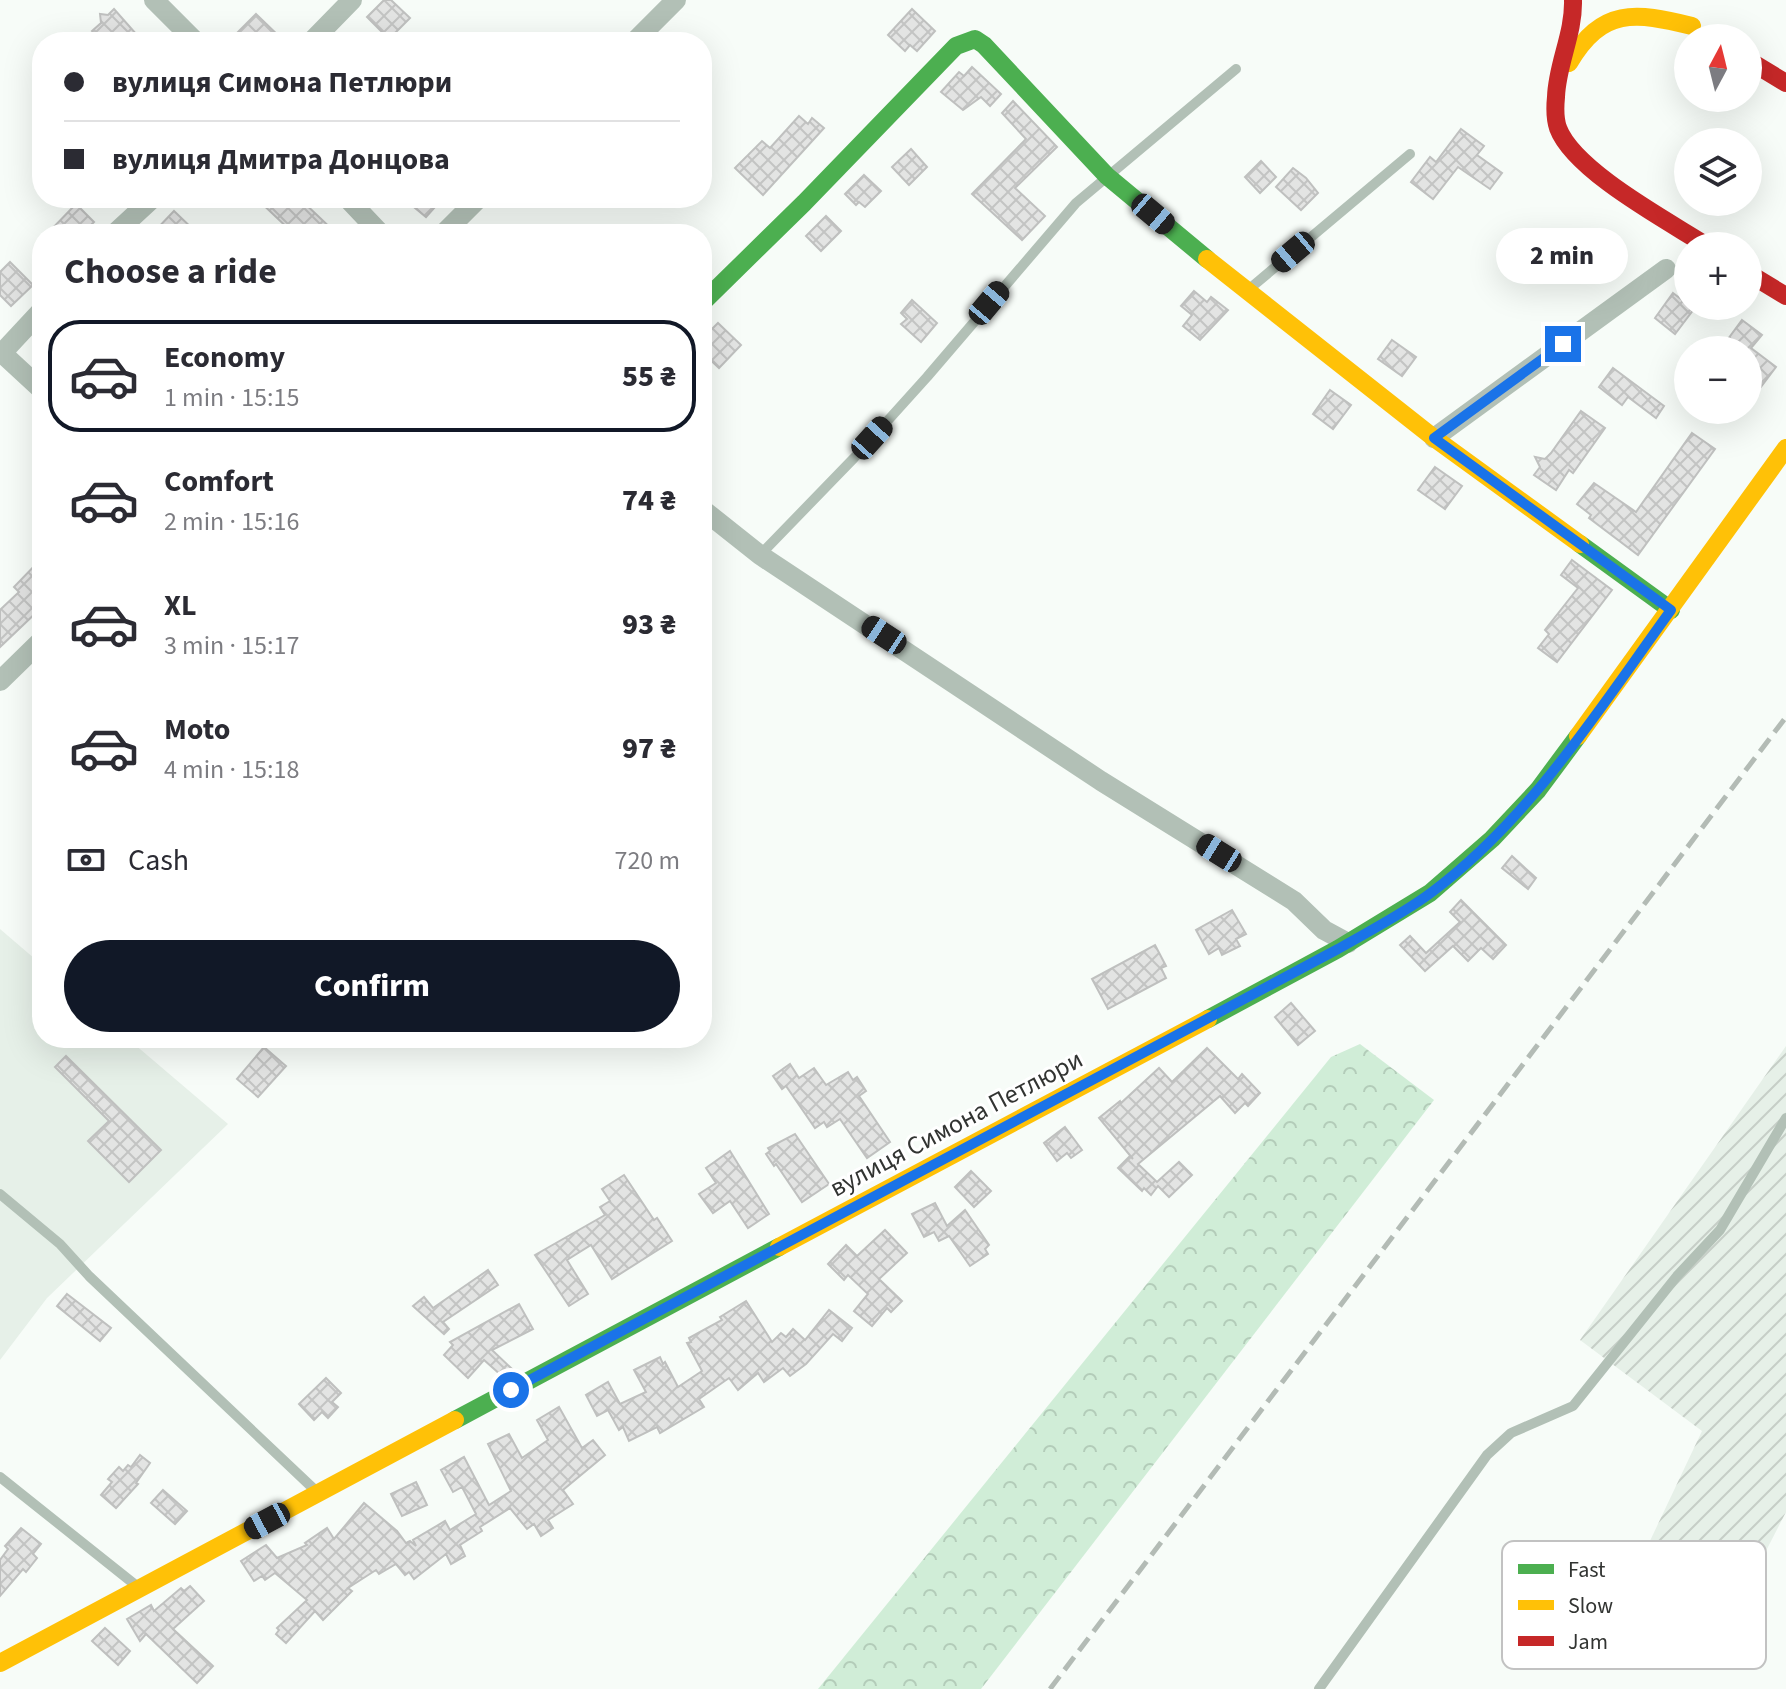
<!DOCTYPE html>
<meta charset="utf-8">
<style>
body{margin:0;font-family:"Source Sans 3",sans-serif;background:#f7f7f7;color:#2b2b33;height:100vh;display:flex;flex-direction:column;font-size:30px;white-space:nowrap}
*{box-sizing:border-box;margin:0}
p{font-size:26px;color:#7c7c81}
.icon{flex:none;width:44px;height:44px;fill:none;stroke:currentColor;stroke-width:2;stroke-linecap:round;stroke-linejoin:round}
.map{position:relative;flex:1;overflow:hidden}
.side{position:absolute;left:32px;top:224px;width:680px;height:824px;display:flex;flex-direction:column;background:#fff;border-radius:32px;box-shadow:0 8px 32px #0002}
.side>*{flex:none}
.hud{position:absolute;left:32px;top:32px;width:680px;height:176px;border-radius:32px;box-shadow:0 8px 32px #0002;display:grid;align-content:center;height:176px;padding:0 32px;background:#fff}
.needle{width:52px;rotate:7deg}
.buttons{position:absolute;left:1674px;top:24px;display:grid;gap:16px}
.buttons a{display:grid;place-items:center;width:88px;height:88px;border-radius:50%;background:#fff;box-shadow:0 8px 32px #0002;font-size:40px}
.end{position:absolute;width:36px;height:36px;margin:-18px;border:10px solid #1a73e8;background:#fff;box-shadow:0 0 0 4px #fff}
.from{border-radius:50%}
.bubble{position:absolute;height:56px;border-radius:28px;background:#fff;box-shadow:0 8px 32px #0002;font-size:26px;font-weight:800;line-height:56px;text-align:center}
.car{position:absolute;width:24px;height:48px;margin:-24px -12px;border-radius:10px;box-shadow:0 0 6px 2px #0007;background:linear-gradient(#222 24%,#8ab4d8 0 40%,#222 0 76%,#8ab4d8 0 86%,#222 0)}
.hud b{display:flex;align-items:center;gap:28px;height:76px;font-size:30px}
.hud b+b{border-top:2px solid #e1e1e2}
.hud i{width:20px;height:20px;background:#2b2b33}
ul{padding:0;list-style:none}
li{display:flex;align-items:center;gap:24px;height:112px;margin:0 16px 12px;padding:0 16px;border:4px solid transparent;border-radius:32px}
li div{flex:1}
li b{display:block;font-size:30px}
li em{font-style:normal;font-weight:800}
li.active{border-color:#111827}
li>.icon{width:72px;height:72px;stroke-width:1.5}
h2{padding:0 32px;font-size:36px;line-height:96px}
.pay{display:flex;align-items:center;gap:20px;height:88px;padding:0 32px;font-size:30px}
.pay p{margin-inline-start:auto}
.action{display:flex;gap:16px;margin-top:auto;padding:16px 32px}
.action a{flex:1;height:92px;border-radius:48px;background:#111827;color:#fff;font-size:32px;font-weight:800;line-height:92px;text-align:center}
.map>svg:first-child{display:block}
.built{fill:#e6f0e8}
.industrial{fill:url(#industrial-furrows)}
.forest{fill:url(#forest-crowns)}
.building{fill:url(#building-cross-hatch);stroke:#bfc0bf;stroke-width:2}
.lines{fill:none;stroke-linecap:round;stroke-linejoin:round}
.lane{stroke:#b2c0b6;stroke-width:10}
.street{stroke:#b2c0b6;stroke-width:20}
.fast{stroke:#4caf50;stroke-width:18}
.slow{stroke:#ffc107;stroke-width:18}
.jam{stroke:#c62828;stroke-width:18}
.rail{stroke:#b3bbb5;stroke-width:5;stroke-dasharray:16 8;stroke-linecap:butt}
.route{stroke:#1a73e8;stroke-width:10}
.labels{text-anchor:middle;stroke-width:6;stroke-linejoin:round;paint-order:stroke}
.street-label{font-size:26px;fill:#323432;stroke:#fff}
.key{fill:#fff;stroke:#c2c2c2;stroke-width:2}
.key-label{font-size:22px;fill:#323432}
</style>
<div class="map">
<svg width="1786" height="1689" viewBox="0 0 1786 1689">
<defs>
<pattern id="industrial-furrows" width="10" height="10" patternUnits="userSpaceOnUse" patternTransform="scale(2)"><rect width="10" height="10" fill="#e6f0e8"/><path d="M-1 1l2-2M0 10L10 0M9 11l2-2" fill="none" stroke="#c6cec7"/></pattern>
<pattern id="forest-crowns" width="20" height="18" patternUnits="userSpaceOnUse" patternTransform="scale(2)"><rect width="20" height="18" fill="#d0edd7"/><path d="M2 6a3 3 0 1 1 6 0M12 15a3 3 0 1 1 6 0" fill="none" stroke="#b3ccb9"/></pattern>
<pattern id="building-cross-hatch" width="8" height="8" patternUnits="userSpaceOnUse" patternTransform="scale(2)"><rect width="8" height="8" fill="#e3e4e3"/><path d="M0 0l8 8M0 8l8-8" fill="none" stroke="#c3c4c3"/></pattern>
</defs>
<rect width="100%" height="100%" fill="#f7fcf8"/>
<polygon class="built" points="0,929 42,965 42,1038 127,1038 228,1124 47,1298 0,1360"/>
<polygon class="industrial" points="1786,1046 1786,1512 1734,1613 1640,1562 1702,1431 1580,1340"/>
<polygon class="forest" points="1360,1044 1434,1100 981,1689 818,1689 1331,1057"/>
<g class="building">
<polygon points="384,0 391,0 410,18 389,39 367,17"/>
<polygon points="114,9 137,35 131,42 104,42 92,31 101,23 100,14 108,15"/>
<polygon points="912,9 935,31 917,51 910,45 905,51 888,35"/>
<polygon points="256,14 285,42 244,42 236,34"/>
<polygon points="972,67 1001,94 990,106 981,97 963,110 941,92 959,72 964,76"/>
<polygon points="1013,101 1057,147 1015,188 1045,216 1022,240 972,194 1026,139 1002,113"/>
<polygon points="799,116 808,124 812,118 824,128 763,195 735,168 762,141 770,148"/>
<polygon points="1461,129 1484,146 1477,155 1502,173 1490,189 1458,167 1433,199 1411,182 1430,157 1436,162"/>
<polygon points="911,149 927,167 909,185 892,167"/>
<polygon points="1261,161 1276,177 1260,193 1245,177"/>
<polygon points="1293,168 1306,178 1318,193 1301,210 1276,187"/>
<polygon points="864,175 881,191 865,207 859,202 856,205 845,194"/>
<polygon points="256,198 299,198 337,234 294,234"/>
<polygon points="403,198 443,198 426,217"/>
<polygon points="76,204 94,222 82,234 47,234"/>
<polygon points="174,211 198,234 152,234"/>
<polygon points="826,216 841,231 821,251 806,236"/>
<polygon points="10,262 33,285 11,306 0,295 0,272"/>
<polygon points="1194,291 1207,302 1211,297 1228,310 1200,340 1183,326 1192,315 1181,306"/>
<polygon points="1673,293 1694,309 1675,334 1655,318"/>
<polygon points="912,300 937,323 921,342 901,324 907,319 901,313"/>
<polygon points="1742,320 1762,335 1751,348 1776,367 1757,392 1748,385 1748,350 1720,350"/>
<polygon points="718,323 741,345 719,368 702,352 702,339"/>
<polygon points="1392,340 1416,357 1402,376 1378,359"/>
<polygon points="1613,368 1664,406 1656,418 1628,397 1622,405 1599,387"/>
<polygon points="1330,390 1351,405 1333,429 1313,414"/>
<polygon points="1581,411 1605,428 1573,473 1569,470 1556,490 1534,475 1540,467 1535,457 1545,459 1551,453"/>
<polygon points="1692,433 1715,449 1638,555 1589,518 1591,515 1577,504 1594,483 1636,512"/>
<polygon points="1435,467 1462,486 1445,509 1418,490"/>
<polygon points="42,558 42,607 0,647 0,610 19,592 14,587"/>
<polygon points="1572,560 1612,590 1557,662 1538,648 1549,634 1545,630 1578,588 1561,575"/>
<polygon points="1512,856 1536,878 1528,889 1502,868"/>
<polygon points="1461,900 1506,945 1493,959 1481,948 1468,961 1453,946 1425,971 1400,945 1410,936 1426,953 1460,922 1450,912"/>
<polygon points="1232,910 1246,934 1236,939 1240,946 1222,955 1219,948 1209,954 1196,930"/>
<polygon points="1155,945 1166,966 1161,968 1166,978 1108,1009 1092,979"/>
<polygon points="1291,1003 1315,1031 1298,1045 1275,1017"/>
<polygon points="264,1047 286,1066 258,1097 237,1079"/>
<polygon points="1207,1048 1238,1079 1242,1074 1260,1093 1248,1106 1245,1103 1235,1113 1220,1096 1138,1164 1157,1182 1179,1162 1192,1175 1169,1197 1158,1186 1151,1195 1144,1188 1142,1191 1118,1168 1130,1156 1133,1159 1099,1118 1120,1101 1121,1103 1159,1068 1172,1082"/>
<polygon points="66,1056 161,1150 129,1182 88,1141 109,1121 55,1067"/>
<polygon points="790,1064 799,1078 814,1068 826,1085 848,1072 853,1080 857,1077 866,1091 859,1096 890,1142 867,1158 840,1119 827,1127 824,1122 815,1128 786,1086 782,1089 773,1076"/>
<polygon points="1065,1127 1082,1150 1071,1158 1067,1153 1057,1161 1044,1143"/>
<polygon points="795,1134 829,1184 802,1202 776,1164 774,1166 766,1154 770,1151 768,1148"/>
<polygon points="730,1151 769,1214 748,1228 730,1201 713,1213 699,1194 716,1183 706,1168"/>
<polygon points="971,1171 991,1191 974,1207 955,1187"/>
<polygon points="624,1175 654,1220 657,1218 672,1241 612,1279 591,1245 567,1260 588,1294 569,1306 535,1255 605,1215 600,1207 610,1201 602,1189"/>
<polygon points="935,1203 947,1226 965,1210 989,1245 985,1249 988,1254 970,1266 949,1236 939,1241 934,1232 924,1237 912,1214"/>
<polygon points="885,1230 907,1253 879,1279 902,1301 891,1312 887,1308 872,1326 854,1311 868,1294 848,1275 844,1280 828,1264 846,1245 857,1256"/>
<polygon points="488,1270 498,1285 443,1322 449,1329 444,1334 413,1306 424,1297 433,1308"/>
<polygon points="67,1294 111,1328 100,1341 57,1306"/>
<polygon points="746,1301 772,1342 781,1333 786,1337 793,1329 805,1340 829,1310 852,1328 842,1341 833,1334 806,1364 790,1376 783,1368 764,1382 758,1373 738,1390 729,1378 699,1399 704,1407 660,1433 657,1427 629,1441 623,1427 619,1430 608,1410 597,1416 586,1395 608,1382 620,1404 646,1392 634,1370 660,1357 663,1364 665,1362 678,1387 702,1371 687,1343 691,1342 689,1338 722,1320 720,1317"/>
<polygon points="519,1304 533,1329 492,1350 512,1369 510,1372 502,1376 484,1360 468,1378 444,1355 453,1345 450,1342"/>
<polygon points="326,1378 341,1393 332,1402 338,1407 328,1418 322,1412 314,1420 299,1404"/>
<polygon points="559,1407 582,1448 593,1440 605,1455 563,1490 573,1504 548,1520 553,1528 541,1536 534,1524 527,1529 510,1508 480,1527 482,1531 460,1545 465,1556 451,1564 446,1554 414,1579 409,1572 405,1575 396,1564 379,1574 376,1570 348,1588 352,1591 323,1620 315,1611 286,1643 276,1634 279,1630 277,1628 307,1600 275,1573 265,1580 262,1576 254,1581 241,1561 266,1545 277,1558 307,1545 305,1543 327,1528 334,1539 364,1503 397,1531 406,1543 410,1541 416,1546 413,1540 445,1521 450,1530 476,1514 462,1487 453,1492 441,1470 464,1457 489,1505 511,1491 488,1444 509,1434 522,1458 548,1440 537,1420"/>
<polygon points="140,1455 150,1463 136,1483 138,1484 116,1508 101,1495 112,1482 108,1479 119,1467 123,1471 128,1465 131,1467"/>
<polygon points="416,1482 427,1505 402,1516 391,1494"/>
<polygon points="163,1490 187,1511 175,1524 151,1503"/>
<polygon points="21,1528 41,1544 33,1554 37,1558 26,1572 23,1569 0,1596 0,1560 8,1549 5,1546"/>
<polygon points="190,1586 204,1601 173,1629 213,1666 197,1683 146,1634 140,1641 127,1619 151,1605 154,1611 181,1588 184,1591"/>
<polygon points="105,1628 130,1651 118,1665 92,1641"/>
</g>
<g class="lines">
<g class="lane">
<polyline points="1248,290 1410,154"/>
<polyline points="760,555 854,458 927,377 1076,203 1236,69"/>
<polyline points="0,1194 60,1244 89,1276 317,1492"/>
<polyline points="0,1477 138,1587"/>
<polyline points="1319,1689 1487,1455 1511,1433 1573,1406 1677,1276 1720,1230 1786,1118"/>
</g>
<g class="street">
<polyline points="154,0 196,42"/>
<polyline points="311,42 352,0"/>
<polyline points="634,42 676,0"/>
<polyline points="347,198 381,234"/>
<polyline points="114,234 153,198"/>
<polyline points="443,234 479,198"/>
<polyline points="42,310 2,353 42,390"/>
<polyline points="1434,438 1666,269"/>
<polyline points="702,509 760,555 1101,781 1294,901 1324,930 1348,943"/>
<polyline points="0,681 42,640"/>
</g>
<g class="fast">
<polyline points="702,303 804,203 956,46 975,39 984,45 1107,176 1207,259"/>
<polyline points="1580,544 1671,610"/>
<polyline points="1208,1019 1338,949 1430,893 1492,839 1538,790 1578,736"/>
<polyline points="455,1420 779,1247"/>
</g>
<g class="slow">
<path d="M 1569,63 C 1602,7 1635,12 1692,26"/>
<polyline points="1207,259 1434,438 1580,544"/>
<polyline points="1578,736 1786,448"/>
<polyline points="779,1247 1208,1019"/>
<polyline points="0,1663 455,1420"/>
</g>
<g class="jam">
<path d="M 1573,0 C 1574,34 1557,64 1556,97 C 1555,107 1555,119 1558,128 C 1574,171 1668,221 1707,246"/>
<polyline points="1748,60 1786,83"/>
<polyline points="1748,273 1786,296"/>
</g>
<polyline class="rail" points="1050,1689 1786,717"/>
</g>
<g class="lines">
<path class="route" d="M 511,1390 L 1338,949 C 1369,931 1403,914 1432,892 C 1531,818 1599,709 1671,610 L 1434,438 L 1563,344"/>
</g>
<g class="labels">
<g class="street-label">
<text transform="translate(956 1123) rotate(-28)" y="9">вулиця Симона Петлюри</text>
</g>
</g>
<rect x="1502" y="1541" width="264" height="128" rx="12" class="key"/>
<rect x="1518" y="1564" width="36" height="10" fill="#4caf50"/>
<rect x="1518" y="1600" width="36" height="10" fill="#ffc107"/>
<rect x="1518" y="1636" width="36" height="10" fill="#c62828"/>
<g class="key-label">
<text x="1568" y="1577">Fast</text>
<text x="1568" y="1613">Slow</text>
<text x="1568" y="1649">Jam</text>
</g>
</svg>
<div class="buttons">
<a><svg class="needle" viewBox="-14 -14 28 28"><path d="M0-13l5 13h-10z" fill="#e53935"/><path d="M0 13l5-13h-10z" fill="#7c7c81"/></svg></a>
<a><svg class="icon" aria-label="layers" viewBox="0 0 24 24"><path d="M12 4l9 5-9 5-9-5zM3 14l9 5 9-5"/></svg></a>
<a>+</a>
<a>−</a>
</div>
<i class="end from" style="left:511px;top:1390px"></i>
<i class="end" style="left:1563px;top:344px"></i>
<div class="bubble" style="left:1496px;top:228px;width:132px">2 min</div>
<i class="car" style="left:1153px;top:214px;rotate:130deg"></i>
<i class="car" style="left:1293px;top:252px;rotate:230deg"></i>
<i class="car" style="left:989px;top:303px;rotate:40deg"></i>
<i class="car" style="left:872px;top:438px;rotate:42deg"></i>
<i class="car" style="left:884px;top:635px;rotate:303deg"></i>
<i class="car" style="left:1219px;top:853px;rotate:302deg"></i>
<i class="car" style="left:267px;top:1521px;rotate:242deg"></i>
<div class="hud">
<b><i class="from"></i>вулиця Симона Петлюри</b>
<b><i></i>вулиця Дмитра Донцова</b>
</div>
<section class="side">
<h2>Choose a ride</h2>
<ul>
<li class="active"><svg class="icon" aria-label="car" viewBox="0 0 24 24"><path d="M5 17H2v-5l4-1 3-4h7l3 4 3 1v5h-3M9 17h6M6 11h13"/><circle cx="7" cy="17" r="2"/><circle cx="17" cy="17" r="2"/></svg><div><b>Economy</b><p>1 min · 15:15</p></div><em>55 ₴</em></li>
<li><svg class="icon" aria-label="car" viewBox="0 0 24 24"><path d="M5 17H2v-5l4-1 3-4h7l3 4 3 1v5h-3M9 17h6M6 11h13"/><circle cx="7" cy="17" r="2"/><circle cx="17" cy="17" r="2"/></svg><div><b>Comfort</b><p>2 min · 15:16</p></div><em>74 ₴</em></li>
<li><svg class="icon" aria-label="car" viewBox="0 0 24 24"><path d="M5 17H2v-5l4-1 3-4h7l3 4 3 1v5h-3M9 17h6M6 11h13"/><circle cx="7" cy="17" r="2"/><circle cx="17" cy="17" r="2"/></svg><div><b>XL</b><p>3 min · 15:17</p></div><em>93 ₴</em></li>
<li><svg class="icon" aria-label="car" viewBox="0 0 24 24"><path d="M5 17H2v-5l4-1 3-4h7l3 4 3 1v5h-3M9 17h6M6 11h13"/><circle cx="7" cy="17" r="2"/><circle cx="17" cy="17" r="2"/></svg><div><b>Moto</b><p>4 min · 15:18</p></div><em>97 ₴</em></li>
</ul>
<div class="pay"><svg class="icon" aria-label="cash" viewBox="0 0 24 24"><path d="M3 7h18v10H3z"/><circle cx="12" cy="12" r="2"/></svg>Cash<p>720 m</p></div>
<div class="action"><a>Confirm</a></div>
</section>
</div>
